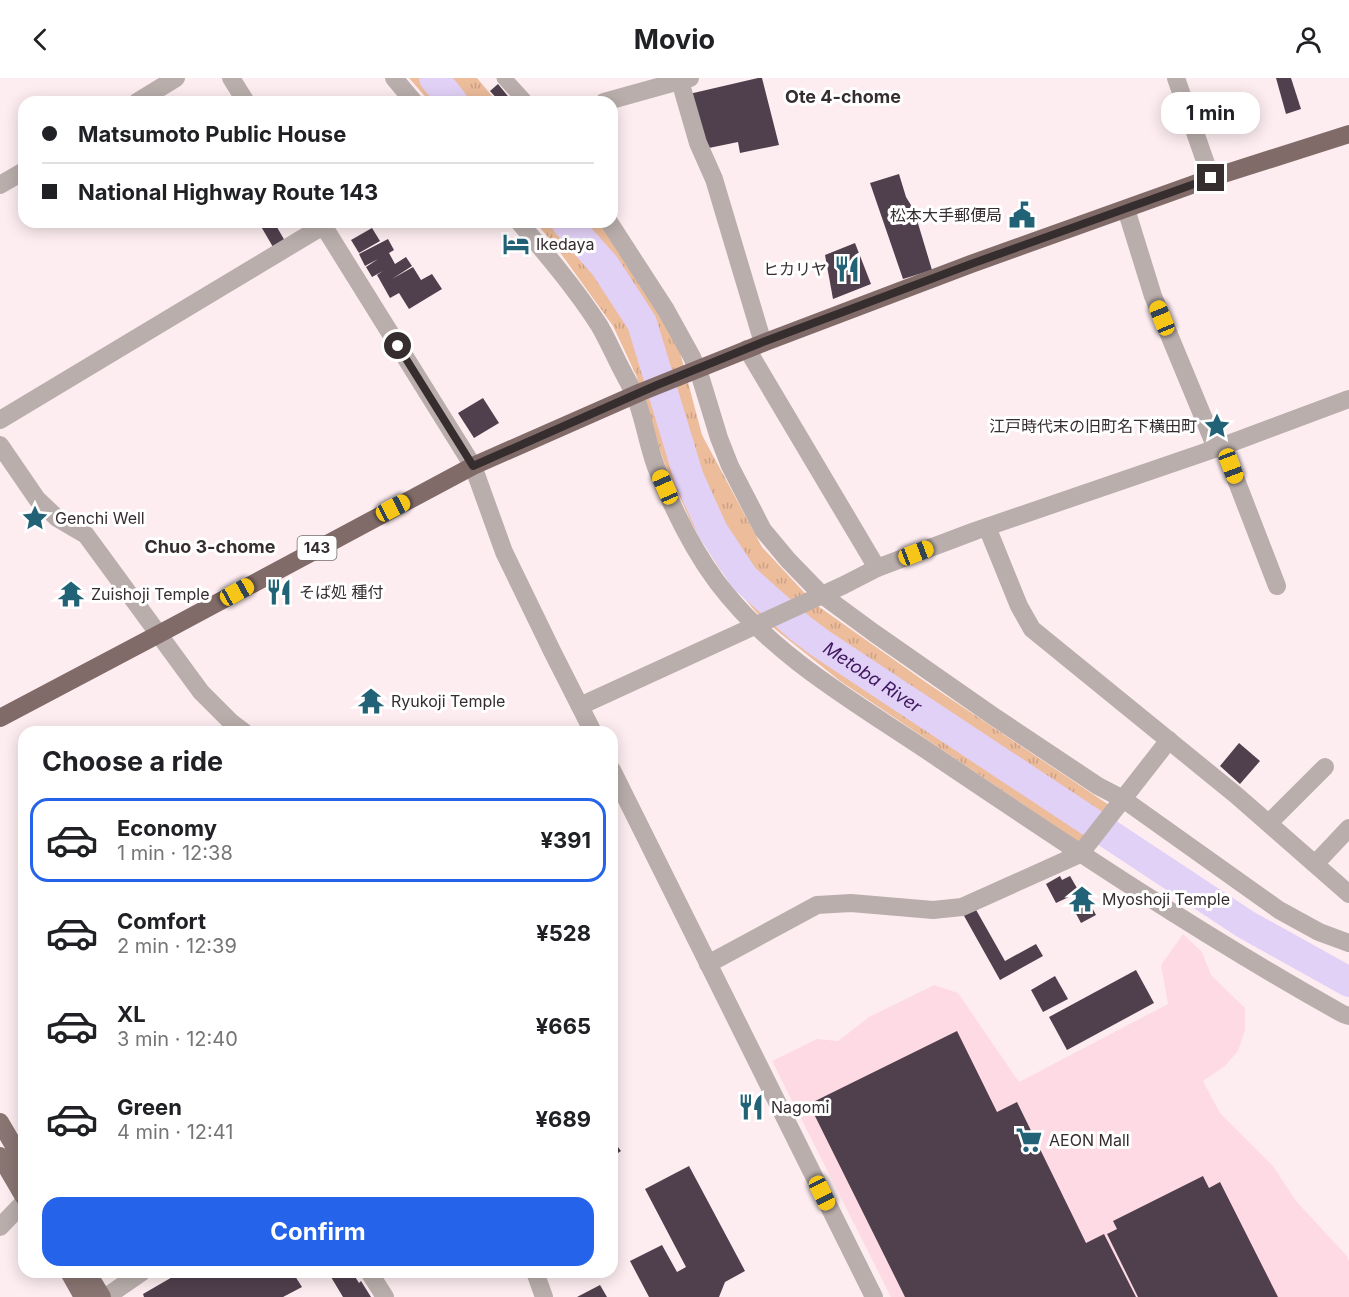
<!DOCTYPE html>
<meta charset="utf-8">
<style>
body{margin:0;font-family:Inter,"Noto Sans JP",sans-serif;background:#f2f2f2;color:#202124;height:100vh;display:flex;flex-direction:column;font-size:22px;white-space:nowrap}
*{box-sizing:border-box;margin:0}
p{font-size:20px;color:#757577}
.icon{flex:none;width:33px;height:33px;fill:none;stroke:currentColor;stroke-width:2;stroke-linecap:round;stroke-linejoin:round}
.map{position:relative;flex:1;overflow:hidden}
.panel{position:absolute;left:18px;top:648px;width:600px;height:552px;display:flex;flex-direction:column;background:#fff;border-radius:18px;box-shadow:0 3px 15px #0003}
.panel>*{flex:none}
.hud{position:absolute;left:18px;top:18px;width:600px;height:132px;border-radius:18px;box-shadow:0 3px 15px #0003;display:grid;align-content:center;height:132px;padding:0 24px;background:#fff}
.end{position:absolute;width:27px;height:27px;margin:-14px;border:8px solid #362d2f;background:#fff;box-shadow:0 0 0 3px #fff}
.from{border-radius:50%}
.bubble{position:absolute;height:42px;border-radius:18px;background:#fff;box-shadow:0 3px 15px #0003;font-size:20px;font-weight:700;line-height:42px;text-align:center}
.car{position:absolute;width:18px;height:36px;margin:-18px -9px;border-radius:8px;box-shadow:0 0 4px 2px #0007;background:linear-gradient(#f5c518 24%,#345 0 40%,#f5c518 0 76%,#345 0 86%,#f5c518 0)}
.hud b{display:flex;align-items:center;gap:21px;height:57px;font-size:22px}
.hud b+b{border-top:2px solid #e0e0e0}
.hud i{width:15px;height:15px;background:#202124}
ul{padding:0;list-style:none}
li{display:flex;align-items:center;gap:18px;height:84px;margin:0 12px 9px;padding:0 12px;border:3px solid transparent;border-radius:18px}
li div{flex:1}
li b{display:block;font-size:22px}
li em{font-style:normal;font-weight:700}
li.selected{border-color:#2563eb}
li>.icon{width:54px;height:54px;stroke-width:1.5}
h2{padding:0 24px;font-size:27px;line-height:72px}
.primary-button{display:flex;gap:12px;margin-top:auto;padding:12px 24px}
.primary-button a{flex:1;height:69px;border-radius:18px;background:#2563eb;color:#fff;font-size:24px;font-weight:700;line-height:69px;text-align:center}
header{display:flex;justify-content:space-between;align-items:center;height:78px;padding:0 24px;background:#fff;font-size:27px;font-weight:700}
.map>svg:first-child{display:block}
.built{fill:#fedbe4}
.grass{fill:url(#grass-tufts)}
.lines{fill:none;stroke-linecap:round;stroke-linejoin:round}
.river{stroke:#e2d1f7;stroke-width:30}
.building{fill:#50404d}
.pedestrian{stroke:#b9aeac;stroke-width:15}
.minor{stroke:#b9aeac;stroke-width:18}
.primary{stroke:#897572;stroke-width:18}
.trunk{stroke:#806b68;stroke-width:18}
.route{stroke:#362d2f;stroke-width:8}
.labels{text-anchor:middle;stroke-width:6;stroke-linejoin:round;paint-order:stroke}
.shield{fill:#fff;stroke:#726c6d;stroke-width:1.5}
.shield-label{font-size:15px;font-weight:bold;fill:#362d2f}
.poi-label{font-size:16px;fill:#362d2f;stroke:#fff;text-anchor:start}
.neighbourhood-label{font-size:18px;font-weight:bold;fill:#362d2f;stroke:#fff}
.water-label{font-size:18px;font-style:italic;fill:#3f175f;stroke:#fff}
</style>
<header><svg class="icon" aria-label="back" viewBox="0 0 24 24"><path d="M15 5l-7 7 7 7"/></svg>Movio<svg class="icon" aria-label="person" viewBox="0 0 24 24"><circle cx="12" cy="8" r="4"/><path d="M4 21q1-7 8-7t8 7"/></svg></header>
<div class="map">
<svg width="1349" height="1219" viewBox="0 0 1349 1219">
<defs>
<pattern id="grass-tufts" width="24" height="20" patternUnits="userSpaceOnUse" patternTransform="scale(1.5)"><rect width="24" height="20" fill="#ecbc9b"/><path d="M3 7l-1-3M5 7V3M7 7l1-3M15 17l-1-3M17 17v-4M19 17l1-3" fill="none" stroke="#cba286"/></pattern>
</defs>
<rect width="100%" height="100%" fill="#fdedf1"/>
<polygon class="built" points="1183,856 1202,874 1211,897 1245,930 1245,952 1238,973 1225,988 1203,1003 1220,1035 1273,1088 1296,1123 1347,1178 1349,1183 1349,1219 891,1219 772,983 817,961 838,963 869,939 934,907 958,915 1019,1004 1168,926 1161,887"/>
<g class="grass">
<polygon points="409,0 428,0 448,24 430,24"/>
<polygon points="443,0 477,0 497,24 466,24"/>
<polygon points="535,144 559,144 600,191 636,246 645,293 656,317 683,401 709,455 741,504 766,526 830,574 1093,752 1082,766 840,603 770,547 756,534 719,490 692,446 664,384 636,297 613,248 554,166"/>
<polygon points="581,144 603,144 648,214 680,274 702,357 762,469 815,526 927,605 1109,727 1099,746 780,529 740,486 714,445 694,399 676,329 671,295 638,218"/>
</g>
<g class="lines">
<g class="river">
<polyline points="434,0 453,24"/>
<path id="s1" d="M 566,144 L 605,188 L 642,245 L 689,400 L 713,453 L 744,500 L 800,550 L 820,565 L 1245,846 L 1349,904"/>
</g>
</g>
<g class="building">
<polygon points="758,0 762,0 779,67 740,75 738,64 704,71 689,16"/>
<polygon points="1276,0 1291,0 1301,31 1286,36"/>
<polygon points="498,6 507,17 513,24 500,24 490,13"/>
<polygon points="899,96 906,119 914,132 932,192 903,201 870,105"/>
<polygon points="261,144 274,144 285,163 273,169 259,145"/>
<polygon points="372,150 380,163 359,175 351,162"/>
<polygon points="388,161 394,172 389,175 395,186 406,179 412,188 392,201 413,189 421,202 432,196 442,211 409,231 399,215 390,220 377,197 383,193 372,199 366,189 378,181 365,188 359,176"/>
<polygon points="855,165 871,206 833,221 825,177"/>
<polygon points="483,320 499,345 474,360 458,335"/>
<polygon points="1239,665 1260,683 1240,706 1220,688"/>
<polygon points="1060,798 1062,802 1070,798 1077,810 1080,808 1096,837 1081,845 1073,830 1078,827 1073,817 1056,825 1046,806"/>
<polygon points="975,830 1005,883 1036,866 1043,878 1000,902 963,836"/>
<polygon points="1136,892 1154,925 1067,972 1049,939"/>
<polygon points="1055,898 1068,921 1043,934 1031,912"/>
<polygon points="957,953 997,1034 1017,1024 1086,1165 1104,1156 1136,1219 905,1219 809,1026"/>
<polygon points="612,1061 621,1073 612,1079"/>
<polygon points="689,1088 745,1193 725,1204 719,1219 649,1219 630,1183 662,1167 677,1194 686,1189 645,1111"/>
<polygon points="1203,1098 1209,1110 1220,1104 1278,1219 1138,1219 1107,1156 1117,1151 1113,1143"/>
<polygon points="181,1194 302,1194 295,1198 302,1209 283,1219 144,1219 143,1216"/>
<polygon points="328,1194 352,1194 359,1205 361,1203 371,1219 343,1219"/>
<polygon points="600,1207 607,1219 577,1219"/>
</g>
<g class="lines">
<polyline class="pedestrian" points="504,0 526,24"/>
<g class="minor">
<polyline points="231,0 246,24"/>
<polyline points="394,0 414,24"/>
<polyline points="1176,0 1211,100"/>
<polyline points="680,3 698,65 714,101 763,265"/>
<polyline points="137,24 176,0"/>
<polyline points="604,24 690,0"/>
<polyline points="0,107 24,93"/>
<polyline points="1126,131 1153,218 1216,370"/>
<polyline points="321,144 473,388 504,474 552,573 593,654"/>
<path d="M 519,144 C 547,177 575,210 599,247 C 605,257 610,268 615,278 C 621,291 628,303 634,315 C 644,339 647,365 656,389 C 672,429 691,469 717,504 C 774,580 860,627 938,680 C 1070,769 1203,858 1343,936 L 1349,938"/>
<polyline points="609,144 666,232 692,279 701,301 719,360 730,388 763,452 788,482 821,516 874,555 993,638 1098,708 1123,721 1279,832 1319,854 1349,865"/>
<polyline points="747,271 877,490"/>
<polyline points="0,342 323,148"/>
<polyline points="0,367 37,421 57,440 86,457 201,614 232,645 244,654"/>
<polyline points="1223,368 1277,508"/>
<polyline points="987,449 1019,528 1032,551 1236,717 1349,816"/>
<polyline points="580,628 844,507 877,490 975,453 1223,368 1349,321"/>
<polyline points="612,692 874,1219"/>
<polyline points="1269,745 1325,689"/>
<polyline points="1315,786 1349,750"/>
<polyline points="708,886 817,827 851,825 933,832 962,829 1080,776 1169,662"/>
<polyline points="0,1149 24,1124"/>
<polyline points="369,1194 385,1219"/>
<polyline points="535,1194 544,1219"/>
<polyline points="106,1219 142,1194"/>
</g>
<g class="primary">
<polyline points="0,1044 24,1085"/>
<polyline points="0,1078 24,1119"/>
<polyline points="69,1194 83,1219"/>
<polyline points="87,1194 102,1219"/>
</g>
<polyline class="trunk" points="0,640 159,556 473,388 641,314 763,265 971,186 1211,100 1349,56"/>
</g>
<g class="lines">
<polyline class="route" points="398,268 473,388 657,307 763,264 971,186 1211,100"/>
</g>
<defs>
<g id="civic-bare" transform="scale(2.07)"><path d="M-.6-6.5H3V-4.5H.6V-3L4-1V1h2V6H-6V1h2V-1L-.6-3ZM-1.2 2.5V6h2.4V2.5Z" fill="#216276" stroke="#fff" stroke-width="2.5" paint-order="stroke"/></g>
<g id="hotel-bare" transform="scale(2.07)"><path d="M-6-4.5h1.5V1H6V5H4.5V3h-9V5H-6ZM-4 0a1.8 1.8 0 1 1 3.6 0ZM.5 0V-2.5h3Q6-2.5 6 0Z" fill="#216276" stroke="#fff" stroke-width="2.5" paint-order="stroke"/></g>
<g id="restaurant-bare" transform="scale(2.07)"><path d="M-5-6h1v4h1v-4h1v4h1v-4h1v5L-1.5 .5V6h-2V.5L-5-1ZM5-6V6H3V1.5H1.5Q1.5-4 5-6Z" fill="#216276" stroke="#fff" stroke-width="2.5" paint-order="stroke"/></g>
<g id="sight-bare" transform="scale(2.07)"><path d="M0-6L1.8-2.2L6-1.7L2.9 1.2L3.7 5.4L0 3.3L-3.7 5.4L-2.9 1.2L-6-1.7L-1.8-2.2Z" fill="#216276" stroke="#fff" stroke-width="2.5" paint-order="stroke"/></g>
<g id="temple-bare" transform="scale(2.07)"><path d="M0-6L5-2H3V0L6.5 2.5H4V6H1.5V3h-3V6H-4V2.5H-6.5L-3 0V-2H-5Z" fill="#216276" stroke="#fff" stroke-width="2.5" paint-order="stroke"/></g>
<g id="supermarket-bare" transform="scale(2.07)"><path d="M-6-5.5h2.5l.6 2H6L4.5 2H-2.5L-4.4-4H-6ZM-1.5 3.2a1.3 1.3 0 1 0 .1 0ZM3 3.2a1.3 1.3 0 1 0 .1 0Z" fill="#216276" stroke="#fff" stroke-width="2.5" paint-order="stroke"/></g>
</defs>
<g fill-rule="evenodd">
<use href="#civic-bare" x="1022" y="137"/>
<use href="#hotel-bare" x="516" y="166"/>
<use href="#restaurant-bare" x="847" y="191"/>
<use href="#sight-bare" x="1217" y="348"/>
<use href="#sight-bare" x="35" y="440"/>
<use href="#restaurant-bare" x="279" y="514"/>
<use href="#temple-bare" x="71" y="516"/>
<use href="#temple-bare" x="371" y="623"/>
<use href="#temple-bare" x="1082" y="821"/>
<use href="#restaurant-bare" x="751" y="1029"/>
<use href="#supermarket-bare" x="1029" y="1062"/>
</g>
<g class="labels">
<rect class="shield" x="297.5" y="458" width="39" height="24" rx="4.5"/>
<g class="shield-label">
<text x="317" y="475">143</text>
</g>
<g class="poi-label">
<text x="1002" y="143" text-anchor="end">松本大手郵便局</text>
<text x="536" y="172">Ikedaya</text>
<text x="827" y="197" text-anchor="end">ヒカリヤ</text>
<text x="1197" y="354" text-anchor="end">江戸時代末の旧町名下横田町</text>
<text x="55" y="446">Genchi Well</text>
<text x="299" y="520">そば処 種付</text>
<text x="91" y="522">Zuishoji Temple</text>
<text x="391" y="629">Ryukoji Temple</text>
<text x="1102" y="827">Myoshoji Temple</text>
<text x="771" y="1035">Nagomi</text>
<text x="1049" y="1068">AEON Mall</text>
</g>
<g class="neighbourhood-label">
<text x="843" y="25">Ote 4-chome</text>
<text x="210" y="475">Chuo 3-chome</text>
</g>
<g class="water-label">
<text dy="6" stroke="none"><textPath href="#s1" startOffset="566">Metoba River</textPath></text>
</g>
</g>
</svg>
<i class="end from" style="left:398px;top:268px"></i>
<i class="end" style="left:1211px;top:100px"></i>
<div class="bubble" style="left:1161px;top:14px;width:99px">1 min</div>
<i class="car" style="left:1162px;top:240px;rotate:338deg"></i>
<i class="car" style="left:1231px;top:388px;rotate:159deg"></i>
<i class="car" style="left:665px;top:409px;rotate:336deg"></i>
<i class="car" style="left:393px;top:430px;rotate:62deg"></i>
<i class="car" style="left:916px;top:475px;rotate:69deg"></i>
<i class="car" style="left:237px;top:514px;rotate:61deg"></i>
<i class="car" style="left:822px;top:1115px;rotate:154deg"></i>
<div class="hud">
<b><i class="from"></i>Matsumoto Public House</b>
<b><i></i>National Highway Route 143</b>
</div>
<section class="panel">
<h2>Choose a ride</h2>
<ul>
<li class="selected"><svg class="icon" aria-label="car" viewBox="0 0 24 24"><path d="M5 17H2v-5l4-1 3-4h7l3 4 3 1v5h-3M9 17h6M6 11h13"/><circle cx="7" cy="17" r="2"/><circle cx="17" cy="17" r="2"/></svg><div><b>Economy</b><p>1 min · 12:38</p></div><em>¥391</em></li>
<li><svg class="icon" aria-label="car" viewBox="0 0 24 24"><path d="M5 17H2v-5l4-1 3-4h7l3 4 3 1v5h-3M9 17h6M6 11h13"/><circle cx="7" cy="17" r="2"/><circle cx="17" cy="17" r="2"/></svg><div><b>Comfort</b><p>2 min · 12:39</p></div><em>¥528</em></li>
<li><svg class="icon" aria-label="car" viewBox="0 0 24 24"><path d="M5 17H2v-5l4-1 3-4h7l3 4 3 1v5h-3M9 17h6M6 11h13"/><circle cx="7" cy="17" r="2"/><circle cx="17" cy="17" r="2"/></svg><div><b>XL</b><p>3 min · 12:40</p></div><em>¥665</em></li>
<li><svg class="icon" aria-label="car" viewBox="0 0 24 24"><path d="M5 17H2v-5l4-1 3-4h7l3 4 3 1v5h-3M9 17h6M6 11h13"/><circle cx="7" cy="17" r="2"/><circle cx="17" cy="17" r="2"/></svg><div><b>Green</b><p>4 min · 12:41</p></div><em>¥689</em></li>
</ul>
<div class="primary-button"><a>Confirm</a></div>
</section>
</div>
